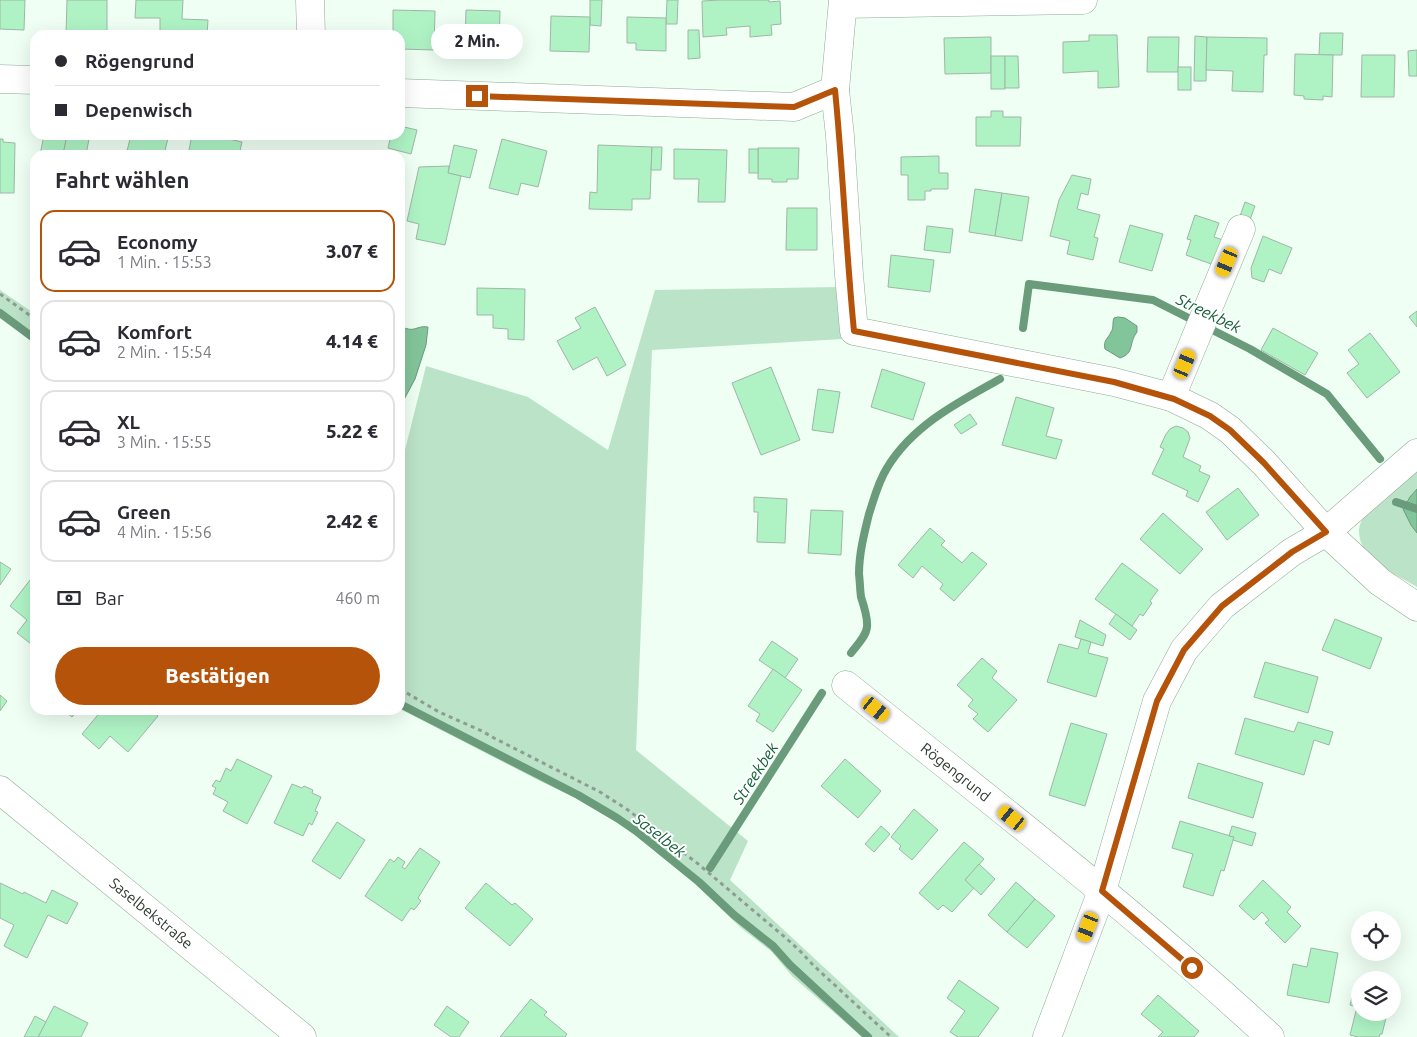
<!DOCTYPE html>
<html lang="de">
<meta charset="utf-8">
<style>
body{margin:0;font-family:Ubuntu,sans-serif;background:#f7f7f7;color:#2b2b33;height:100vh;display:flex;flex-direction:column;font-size:19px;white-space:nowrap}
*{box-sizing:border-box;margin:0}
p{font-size:16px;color:#7c7c81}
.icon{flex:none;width:28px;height:28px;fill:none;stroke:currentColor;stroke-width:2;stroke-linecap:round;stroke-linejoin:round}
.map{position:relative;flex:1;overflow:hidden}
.sheet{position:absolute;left:30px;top:150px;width:375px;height:565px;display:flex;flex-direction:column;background:#fff;border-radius:15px;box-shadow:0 5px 20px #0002}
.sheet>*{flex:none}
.hud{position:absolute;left:30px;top:30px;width:375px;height:110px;border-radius:15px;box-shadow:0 5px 20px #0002;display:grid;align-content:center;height:110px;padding:0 25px;background:#fff}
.buttons{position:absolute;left:1351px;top:911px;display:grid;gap:10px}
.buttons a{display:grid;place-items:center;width:50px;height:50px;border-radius:50%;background:#fff;box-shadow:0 5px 20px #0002;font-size:25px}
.end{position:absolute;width:22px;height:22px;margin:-11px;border:6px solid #b45309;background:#fff;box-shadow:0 0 0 2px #fff}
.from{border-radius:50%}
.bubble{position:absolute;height:35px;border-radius:18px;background:#fff;box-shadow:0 5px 20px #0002;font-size:16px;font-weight:800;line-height:35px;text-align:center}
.car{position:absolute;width:15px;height:30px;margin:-15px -8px;border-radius:6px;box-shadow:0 0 4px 1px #0007;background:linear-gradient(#f5c518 24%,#345 0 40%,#f5c518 0 76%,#345 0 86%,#f5c518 0)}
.hud b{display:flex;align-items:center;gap:18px;height:48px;font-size:19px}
.hud b+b{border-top:1px solid #e1e1e2}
.hud i{width:12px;height:12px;background:#2b2b33}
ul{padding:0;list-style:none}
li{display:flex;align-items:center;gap:15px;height:82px;margin:0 10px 8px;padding:0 15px;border:2px solid #e1e1e2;border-radius:15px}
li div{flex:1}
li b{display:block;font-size:19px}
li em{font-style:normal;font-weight:800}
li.on{border-color:#b45309}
li>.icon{width:45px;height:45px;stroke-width:1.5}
h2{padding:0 25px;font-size:22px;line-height:60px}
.pay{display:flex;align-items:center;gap:12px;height:55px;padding:0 25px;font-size:19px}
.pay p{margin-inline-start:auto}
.action{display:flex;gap:10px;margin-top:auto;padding:10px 25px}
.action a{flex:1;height:58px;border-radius:30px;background:#b45309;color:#fff;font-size:20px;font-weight:800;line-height:58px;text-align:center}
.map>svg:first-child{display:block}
.green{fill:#bbe3c7}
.water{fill:#83c59a;stroke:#6a9b7b}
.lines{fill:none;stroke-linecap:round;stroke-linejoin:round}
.stream{stroke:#6a9b7b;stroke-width:8}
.building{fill:#aff3c5;stroke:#9eb7a5}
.minor-casing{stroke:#91a998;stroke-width:29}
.path{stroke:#8f9c93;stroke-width:3;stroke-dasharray:4 4;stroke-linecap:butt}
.minor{stroke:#fff;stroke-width:28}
.route{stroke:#b45309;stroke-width:6}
.labels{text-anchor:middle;stroke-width:4;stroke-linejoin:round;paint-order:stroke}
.street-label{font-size:15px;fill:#303a33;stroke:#fff}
.water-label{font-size:16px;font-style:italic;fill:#156139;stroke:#fff}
</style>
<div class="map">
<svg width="1417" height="1037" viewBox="0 0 1417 1037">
<rect width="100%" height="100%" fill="#effff4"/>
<g class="green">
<polygon points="840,287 842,339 652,350 636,750 748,841 730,880 899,1037 862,1037 792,976 772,952 740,927 700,888 663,857 625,827 584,802 538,780 400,709 400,470 426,366 528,397 608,450 655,290"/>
<polygon points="0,290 35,314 35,339 0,313"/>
<path d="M 1417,469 L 1417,489 L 1410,497 L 1411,525 L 1417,533 L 1417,587 C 1396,574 1359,560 1359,531 C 1359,524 1363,518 1367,513 Z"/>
</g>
<g class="water">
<path d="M 1118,317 L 1125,318 L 1137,326 L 1137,332 C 1128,344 1135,353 1120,358 L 1105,349 C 1103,340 1108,339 1111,332 C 1114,328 1112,323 1114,318 Z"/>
<path d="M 400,326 C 416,334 415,325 428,327 L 426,345 L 415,379 L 400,407 Z"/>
<polygon points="1417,489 1417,533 1411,525 1403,509 1410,497"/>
</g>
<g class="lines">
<g class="stream">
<polyline points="0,313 35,339"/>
<polyline points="1023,328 1029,284 1153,300 1250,349 1327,394 1380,459"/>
<polyline points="1396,502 1417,509"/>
<path d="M 851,653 C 856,646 866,637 867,627 C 868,618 864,606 861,597 C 860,590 860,582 859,574 C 859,554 864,534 869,514 C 874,499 878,482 887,468 C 912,426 958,402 1000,379"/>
<polyline points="400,704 578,795 617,818 636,831 699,882 734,915 773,946 790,965 868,1037"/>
<polyline points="710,868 822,693"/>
</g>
</g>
<g class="building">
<polygon points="0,0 25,0 24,30 0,29"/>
<polygon points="67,0 107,0 107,35 66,34"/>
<polygon points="136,0 183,0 182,19 208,20 207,35 160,35 160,18 135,18"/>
<polygon points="590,0 602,0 601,26 590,25"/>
<polygon points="667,0 678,0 677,24 666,24"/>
<polygon points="720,0 769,0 769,2 780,1 781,24 771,25 772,35 750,37 750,26 726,28 727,35 703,37 702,1"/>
<polygon points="393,10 435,11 434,50 400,49 400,35 393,35"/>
<polygon points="466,10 500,11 499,46 465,45"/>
<polygon points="551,16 590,17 589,52 550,51"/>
<polygon points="627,17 666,18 666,51 636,50 636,43 627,43"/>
<polygon points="688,30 699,30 700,58 688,59"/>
<polygon points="1320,33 1343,33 1342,55 1319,55"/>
<polygon points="1089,35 1117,35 1119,87 1098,88 1098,71 1063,73 1063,42 1089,41"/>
<polygon points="1195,36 1207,37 1206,81 1194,81"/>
<polygon points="991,37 991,73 945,74 944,38"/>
<polygon points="1148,37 1179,37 1178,72 1147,72"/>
<polygon points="1207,37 1267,38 1267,55 1264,55 1263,92 1232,91 1233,71 1206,70"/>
<polygon points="1417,50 1417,76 1409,76 1408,51"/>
<polygon points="1295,54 1333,55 1332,97 1323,96 1323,100 1304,99 1304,96 1294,95"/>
<polygon points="1362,55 1395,55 1394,97 1361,97"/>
<rect x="991" y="56" width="14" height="33"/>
<polygon points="1005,56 1018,56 1019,88 1005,88"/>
<rect x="1178" y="67" width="13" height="23"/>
<polygon points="991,111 1003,111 1003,117 1021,117 1020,146 976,146 976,117 991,117"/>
<polygon points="400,126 417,130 411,154 388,148 391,135 400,135"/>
<polygon points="44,135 67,135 63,155 40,155"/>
<polygon points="67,135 89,139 86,155 63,155"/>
<polygon points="131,135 156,135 168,138 164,155 126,155"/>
<polygon points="192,135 211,135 242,142 239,155 188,155"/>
<polygon points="0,139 3,139 3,142 15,143 14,193 0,193"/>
<polygon points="502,139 547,151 538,187 521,183 518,195 489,188"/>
<polygon points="454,145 477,150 470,178 448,173"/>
<polygon points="598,145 652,147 650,199 632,199 632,210 589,209 590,192 597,193"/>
<polygon points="652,147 662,147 661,170 651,170"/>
<polygon points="758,148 799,148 798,179 787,179 787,182 772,182 772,179 758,179"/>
<polygon points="674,149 727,150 725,202 698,202 699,179 674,179"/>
<rect x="749" y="149" width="9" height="24"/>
<polygon points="939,156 939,173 948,173 948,189 931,189 931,191 925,191 925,200 908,200 908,175 901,175 901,157"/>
<polygon points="449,166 448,173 461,176 445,245 416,239 419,224 407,221 419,167"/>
<polygon points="1072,175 1091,179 1088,195 1081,193 1077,209 1100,215 1094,237 1098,238 1093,260 1067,254 1070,241 1050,236 1059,200"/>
<polygon points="975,189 1002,193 995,236 969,232"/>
<polygon points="1002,193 1029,197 1022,241 995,236"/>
<polygon points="1245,202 1255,206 1248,225 1238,222"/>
<polygon points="787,208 817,208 817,250 786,250"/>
<polygon points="1195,215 1219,223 1214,237 1223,240 1214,265 1186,255 1191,240 1187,239"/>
<polygon points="1130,225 1163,234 1152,271 1119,262"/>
<polygon points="927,226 953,229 950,253 924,250"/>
<polygon points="1263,236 1292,248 1281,274 1269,269 1264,282 1252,278 1251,268"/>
<polygon points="891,255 934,260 930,292 888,287"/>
<polygon points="477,288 525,289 524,340 508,339 508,329 493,328 493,315 477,315"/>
<polygon points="595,307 626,365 607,376 597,357 573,370 557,341 581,328 575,318"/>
<polygon points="1417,311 1417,327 1409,317"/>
<polygon points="1273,328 1318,353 1305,375 1261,350"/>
<polygon points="1370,333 1400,372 1367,398 1347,373 1359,364 1348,350"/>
<polygon points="771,367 800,440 761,455 732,383"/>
<polygon points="882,369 925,383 913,420 871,407"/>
<polygon points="818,389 840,392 833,433 812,430"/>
<polygon points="1016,397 1054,408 1046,436 1062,440 1056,459 1002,445"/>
<polygon points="970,414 977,424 961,434 954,425"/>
<polygon points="1176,426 1183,428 1188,432 1190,438 1183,457 1201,466 1199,471 1210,476 1198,502 1186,496 1188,491 1152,474 1164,449 1160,447 1166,434 1170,429"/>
<polygon points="1238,488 1259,515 1227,540 1206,512"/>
<polygon points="754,497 787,499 785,543 757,542 758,512 754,512"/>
<polygon points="811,510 843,511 841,555 808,553"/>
<polygon points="1163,513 1203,549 1180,574 1140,539"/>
<polygon points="930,528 945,541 941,545 962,563 972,552 987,564 954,601 940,589 943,584 922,566 913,578 898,565"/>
<polygon points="0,562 11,569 0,585"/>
<polygon points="1122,563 1158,590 1150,601 1152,603 1143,616 1140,614 1132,626 1095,599"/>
<polygon points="30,580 35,584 35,647 17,633 27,620 10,606"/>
<polygon points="1116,614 1137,630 1130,640 1109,624"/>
<polygon points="1335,619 1382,638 1370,669 1322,650"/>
<polygon points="1080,620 1106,635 1103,646 1075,637"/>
<polygon points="1081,639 1091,642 1088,653 1108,658 1096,697 1047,682 1059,644 1078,649"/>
<polygon points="772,641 798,659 785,678 759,660"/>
<polygon points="982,658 997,671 992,678 1017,700 988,732 973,719 978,714 968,706 973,700 957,685"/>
<polygon points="1265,662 1318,677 1308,713 1254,697"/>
<polygon points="773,669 802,690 773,732 756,721 760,714 748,706"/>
<polygon points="0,695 7,701 0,711"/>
<polygon points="63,710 78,710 72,717"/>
<polygon points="102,710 136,710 139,713 141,710 150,710 158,716 128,752 110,736 99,749 82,734"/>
<polygon points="1245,718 1294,732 1298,722 1333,732 1329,745 1314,740 1304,775 1235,754"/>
<polygon points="1071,723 1107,734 1085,806 1049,795"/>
<polygon points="237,759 272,776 247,824 223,811 228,802 213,794 216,788 212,786 216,780 220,782 226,768 231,771"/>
<polygon points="845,759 881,791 858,818 821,786"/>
<polygon points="1198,763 1263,783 1253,818 1188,798"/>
<polygon points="292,784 302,788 304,786 313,790 312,793 321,797 315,811 318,812 312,825 309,823 303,836 274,823"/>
<polygon points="914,809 938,830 912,860 899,849 901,846 891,837"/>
<polygon points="1180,821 1234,837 1224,871 1221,870 1213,896 1183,887 1193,854 1172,848"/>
<polygon points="337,822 365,840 340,879 312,861"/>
<polygon points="881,826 890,834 874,852 865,844"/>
<polygon points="1232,826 1256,833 1252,846 1233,840 1234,837 1229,836"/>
<polygon points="964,842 984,859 965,880 974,888 952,912 943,905 938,910 919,893"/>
<polygon points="420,848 440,862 418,898 421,901 414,910 411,908 402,921 365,896 390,859 394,862 398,857 405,862 402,867 405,869"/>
<polygon points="979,864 995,879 981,895 965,880"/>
<polygon points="1263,880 1291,907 1287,912 1301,926 1285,943 1265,923 1269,920 1262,912 1254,920 1239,906"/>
<polygon points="1016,882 1035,899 1007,932 988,915"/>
<polygon points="0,883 23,894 24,892 46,903 52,890 78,903 67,924 48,915 27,958 4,946 14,925 0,918"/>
<polygon points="486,883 512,905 515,903 533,919 510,946 465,908"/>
<polygon points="1035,899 1055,916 1027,948 1007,932"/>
<polygon points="1311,948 1338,953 1329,1003 1287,995 1293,964 1307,967"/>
<polygon points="959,980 999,1008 978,1037 958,1037 950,1032 965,1011 947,998"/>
<polygon points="1354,990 1360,992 1360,1012 1383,1012 1387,1014 1382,1034 1380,1034 1379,1037 1358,1037 1350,1035 1357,1007 1350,1005"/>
<polygon points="1158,995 1199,1031 1194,1037 1158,1037 1163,1032 1141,1014"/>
<polygon points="531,999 547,1012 544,1015 567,1034 565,1037 500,1037"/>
<polygon points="54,1006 88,1023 81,1037 38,1037"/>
<polygon points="447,1006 469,1022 459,1037 451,1037 434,1025"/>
<polygon points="35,1016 46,1022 38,1037 24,1037"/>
</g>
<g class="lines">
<g class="minor-casing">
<g id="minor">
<polyline points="310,0 311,35"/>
<polyline points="843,0 835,90 840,136 849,275 854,331 1114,382 1171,397 1200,411 1210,416 1230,430 1264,463 1326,532 1380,582 1417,607"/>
<polyline points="843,4 1083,0"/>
<polyline points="0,79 35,80"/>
<polyline points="400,93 794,107 835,90"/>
<polyline points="1171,397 1241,229"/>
<path id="s1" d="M 846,685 C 989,800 1135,912 1270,1037"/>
<path id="s2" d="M 0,790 L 302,1037"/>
<polyline points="1047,1037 1102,891 1157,701 1184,650 1222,606 1292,552 1326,532 1417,453"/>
</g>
</g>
<g class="path">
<polyline points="0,294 35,319"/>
<polyline points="400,689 439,712 482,731 494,738 600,792 628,810 697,863 787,939 801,952 813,965 891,1037"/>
</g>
<use href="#minor" class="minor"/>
</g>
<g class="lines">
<path class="route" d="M 477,96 L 794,107 L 835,90 C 843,170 846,251 854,331 L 1114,382 L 1174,399 L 1210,416 L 1230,430 L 1264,463 L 1326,532 L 1292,552 L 1222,606 L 1184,650 L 1157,701 L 1102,891 L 1192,968"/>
</g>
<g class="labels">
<g class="street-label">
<text dy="5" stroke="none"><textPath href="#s1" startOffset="140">Rögengrund</textPath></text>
<text dy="5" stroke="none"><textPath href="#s2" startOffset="195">Saselbekstraße</textPath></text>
</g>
<g class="water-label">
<text transform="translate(1209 313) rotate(26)" y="6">Streekbek</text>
<text transform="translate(755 773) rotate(-57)" y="6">Streekbek</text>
<text transform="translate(660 835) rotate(38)" y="6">Saselbek</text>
</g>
</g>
</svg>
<div class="buttons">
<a><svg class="icon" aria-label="locate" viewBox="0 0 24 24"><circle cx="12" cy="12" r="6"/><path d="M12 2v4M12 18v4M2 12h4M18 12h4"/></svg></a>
<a><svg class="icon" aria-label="layers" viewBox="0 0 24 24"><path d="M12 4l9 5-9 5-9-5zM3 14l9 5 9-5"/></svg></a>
</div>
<i class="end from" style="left:1192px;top:968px"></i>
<i class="end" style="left:477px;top:96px"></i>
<div class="bubble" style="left:431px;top:24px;width:92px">2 Min.</div>
<i class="car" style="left:1227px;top:262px;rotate:203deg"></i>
<i class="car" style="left:1185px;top:364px;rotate:23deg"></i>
<i class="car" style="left:876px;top:709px;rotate:129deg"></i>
<i class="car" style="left:1012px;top:818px;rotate:309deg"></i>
<i class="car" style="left:1088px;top:927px;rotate:201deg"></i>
<div class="hud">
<b><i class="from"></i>Rögengrund</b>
<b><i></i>Depenwisch</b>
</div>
<section class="sheet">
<h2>Fahrt wählen</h2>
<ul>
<li class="on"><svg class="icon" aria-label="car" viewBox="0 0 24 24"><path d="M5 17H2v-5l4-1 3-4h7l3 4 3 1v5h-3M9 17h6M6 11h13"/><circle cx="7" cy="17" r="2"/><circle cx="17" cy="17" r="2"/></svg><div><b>Economy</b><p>1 Min. · 15:53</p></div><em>3.07 €</em></li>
<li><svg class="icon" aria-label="car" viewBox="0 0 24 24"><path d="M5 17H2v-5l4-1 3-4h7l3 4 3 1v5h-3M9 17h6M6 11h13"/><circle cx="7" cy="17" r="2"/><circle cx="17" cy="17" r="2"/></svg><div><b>Komfort</b><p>2 Min. · 15:54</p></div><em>4.14 €</em></li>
<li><svg class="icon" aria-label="car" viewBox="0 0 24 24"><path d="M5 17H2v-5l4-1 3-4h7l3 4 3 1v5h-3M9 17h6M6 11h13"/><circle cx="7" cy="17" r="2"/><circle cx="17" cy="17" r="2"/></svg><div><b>XL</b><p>3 Min. · 15:55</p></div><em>5.22 €</em></li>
<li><svg class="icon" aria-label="car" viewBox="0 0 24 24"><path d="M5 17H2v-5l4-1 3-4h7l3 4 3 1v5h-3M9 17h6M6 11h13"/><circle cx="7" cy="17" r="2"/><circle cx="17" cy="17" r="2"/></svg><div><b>Green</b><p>4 Min. · 15:56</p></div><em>2.42 €</em></li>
</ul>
<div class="pay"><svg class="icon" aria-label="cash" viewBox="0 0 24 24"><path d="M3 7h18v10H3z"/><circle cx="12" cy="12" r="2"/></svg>Bar<p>460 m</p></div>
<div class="action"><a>Bestätigen</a></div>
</section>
</div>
